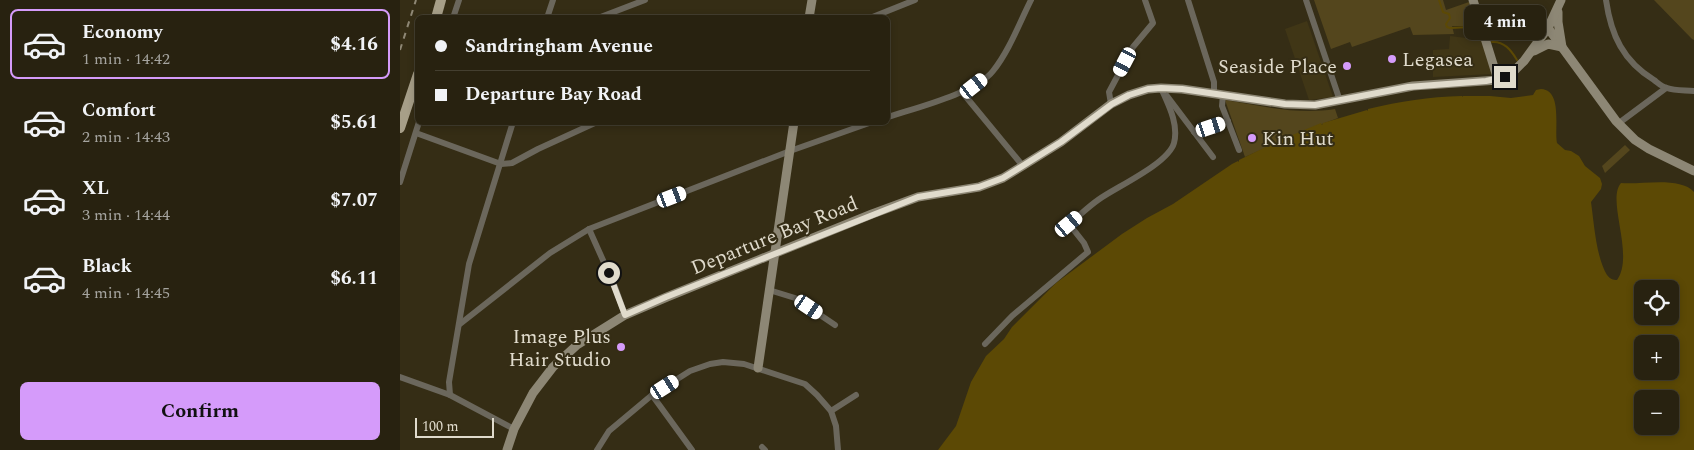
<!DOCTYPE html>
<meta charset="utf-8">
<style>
body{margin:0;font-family:Spectral,serif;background:#342f1e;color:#f1f3f6;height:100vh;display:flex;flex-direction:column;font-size:19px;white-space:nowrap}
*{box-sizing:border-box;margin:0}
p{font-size:16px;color:#a5a49f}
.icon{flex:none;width:28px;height:28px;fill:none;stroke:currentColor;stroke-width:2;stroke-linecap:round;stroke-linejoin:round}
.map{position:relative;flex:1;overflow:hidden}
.details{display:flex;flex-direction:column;background:#282210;width:400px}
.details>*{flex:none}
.hud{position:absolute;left:15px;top:15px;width:475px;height:110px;border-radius:8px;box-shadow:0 2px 8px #0003,0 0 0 1px #443f30;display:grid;align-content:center;height:110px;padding:0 20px;background:#282210}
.fabs{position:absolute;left:1234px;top:280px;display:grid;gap:10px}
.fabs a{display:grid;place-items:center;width:45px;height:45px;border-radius:8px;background:#282210;box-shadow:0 2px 8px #0003,0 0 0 1px #443f30;font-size:25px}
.scale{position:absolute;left:15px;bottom:12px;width:79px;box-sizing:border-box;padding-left:5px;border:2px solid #e0dbcc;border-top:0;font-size:14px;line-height:18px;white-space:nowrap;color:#e0dbcc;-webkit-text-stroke:4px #352d15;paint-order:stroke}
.end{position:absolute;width:22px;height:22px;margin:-11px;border:6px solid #e0dbcc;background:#111;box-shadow:0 0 0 2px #111}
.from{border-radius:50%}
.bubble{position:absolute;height:35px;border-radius:8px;background:#282210;box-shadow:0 2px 8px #0003,0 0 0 1px #443f30;font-size:16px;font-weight:700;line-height:35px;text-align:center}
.car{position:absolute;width:15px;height:30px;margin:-15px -8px;border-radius:6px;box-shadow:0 0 4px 1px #0007;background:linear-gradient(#fff 24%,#345 0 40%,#fff 0 76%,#345 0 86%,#fff 0)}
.hud b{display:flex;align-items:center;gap:18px;height:48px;font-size:19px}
.hud b+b{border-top:1px solid #443f30}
.hud i{width:12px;height:12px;background:#f1f3f6}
ul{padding:9px 0 0;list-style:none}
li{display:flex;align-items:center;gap:15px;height:70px;margin:0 10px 8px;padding:0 10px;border:2px solid transparent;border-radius:8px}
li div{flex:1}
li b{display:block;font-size:19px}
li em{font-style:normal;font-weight:700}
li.on{border-color:#d59bfa}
li>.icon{width:45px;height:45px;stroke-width:1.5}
.cta{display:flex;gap:10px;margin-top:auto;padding:10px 20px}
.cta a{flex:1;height:58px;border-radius:8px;background:#d59bfa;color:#111;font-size:20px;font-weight:700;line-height:58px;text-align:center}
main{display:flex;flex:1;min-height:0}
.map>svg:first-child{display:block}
.built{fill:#403616}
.green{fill:#54461d}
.water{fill:#5c4905;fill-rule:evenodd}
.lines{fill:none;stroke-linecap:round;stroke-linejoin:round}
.stream{stroke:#5c4905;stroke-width:2}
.street{stroke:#6b675c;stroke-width:6}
.secondary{stroke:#8d8775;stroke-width:9}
.primary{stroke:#a79f88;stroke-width:10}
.rail{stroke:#8f8875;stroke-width:2;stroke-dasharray:6 6;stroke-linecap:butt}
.route{stroke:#e0dbcc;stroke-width:6}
.poi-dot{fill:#d59bfa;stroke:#352d15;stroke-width:2}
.labels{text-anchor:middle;stroke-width:4;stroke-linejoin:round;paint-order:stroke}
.poi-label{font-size:20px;fill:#e0dbcc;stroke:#352d15;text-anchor:start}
.street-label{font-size:20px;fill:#e0dbcc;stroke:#352d15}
</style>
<main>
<section class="details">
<ul>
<li class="on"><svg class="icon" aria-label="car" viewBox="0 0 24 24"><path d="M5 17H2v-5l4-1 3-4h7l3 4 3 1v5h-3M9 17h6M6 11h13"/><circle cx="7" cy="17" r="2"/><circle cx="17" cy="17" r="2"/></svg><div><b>Economy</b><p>1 min · 14:42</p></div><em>$4.16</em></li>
<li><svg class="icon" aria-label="car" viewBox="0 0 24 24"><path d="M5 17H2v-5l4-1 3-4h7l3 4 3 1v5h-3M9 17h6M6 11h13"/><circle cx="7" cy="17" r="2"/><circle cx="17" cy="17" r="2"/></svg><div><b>Comfort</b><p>2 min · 14:43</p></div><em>$5.61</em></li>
<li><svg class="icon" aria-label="car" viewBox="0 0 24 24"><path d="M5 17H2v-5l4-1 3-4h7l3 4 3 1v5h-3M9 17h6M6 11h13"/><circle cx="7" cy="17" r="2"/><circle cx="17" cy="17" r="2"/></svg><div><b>XL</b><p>3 min · 14:44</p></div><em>$7.07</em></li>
<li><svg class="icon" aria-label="car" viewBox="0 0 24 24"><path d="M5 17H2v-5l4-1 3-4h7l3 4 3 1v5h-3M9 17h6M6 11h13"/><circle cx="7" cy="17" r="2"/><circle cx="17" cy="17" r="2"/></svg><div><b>Black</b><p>4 min · 14:45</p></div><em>$6.11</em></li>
</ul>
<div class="cta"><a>Confirm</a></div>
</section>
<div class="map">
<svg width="1294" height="450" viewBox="0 0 1294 450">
<rect width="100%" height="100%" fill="#352d15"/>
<g class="built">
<polygon points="907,21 933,97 909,100 885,29"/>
<polygon points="1050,36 1082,40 1092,74 1033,77 1033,50 1049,49"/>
</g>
<g class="green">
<polygon points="914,0 1043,0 1046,10 1069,2 1077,26 1052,26 1054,34 1013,35 1010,27 952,47 950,42 931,49"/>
<polygon points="1254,0 1294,0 1294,40 1292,39"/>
<path d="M 825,100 C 862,106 898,115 935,109 L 938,118 L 906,130 L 845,157 Z"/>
<polygon points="1225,145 1230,150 1205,173 1202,166"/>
</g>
<path class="water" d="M 1141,89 C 1163,90 1154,129 1157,143 L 1165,150 L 1171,151 L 1179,156 L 1185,166 L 1200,178 L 1202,184 L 1201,189 L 1191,202 C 1194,223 1196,257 1207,275 C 1210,279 1213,280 1217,280 C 1235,255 1206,200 1221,183 C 1241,185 1280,176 1294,192 L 1294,450 L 538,450 L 556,426 L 571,382 L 586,356 L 604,339 L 612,327 L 656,283 L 722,234 L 747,218 L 773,204 L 832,164 L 838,161 L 839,162 L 839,160 L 876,142 L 878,143 L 878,141 L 921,123 L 922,125 L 923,123 L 967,110 L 968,111 L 968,109 C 1001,101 1028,97 1062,96 L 1063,97 L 1063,96 L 1090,96 L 1111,98 L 1133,95 L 1136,90 ZM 1242,289 L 1270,289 L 1270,316 L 1242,316 ZM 1242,344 L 1270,344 L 1270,371 L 1242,371 ZM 1242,399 L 1270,399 L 1270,426 L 1242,426 Z"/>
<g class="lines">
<g class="stream">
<polyline points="1039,0 1043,12 1049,14 1050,18 1046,24 1047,27 1050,28 1071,27 1079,39 1082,40"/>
<path d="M 1092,42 C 1104,41 1111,50 1117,60"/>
</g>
<g class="street">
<polyline points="788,0 814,82 814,93"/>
<polyline points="906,0 940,101"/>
<path d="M 1206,0 C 1211,35 1223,61 1254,80 C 1258,83 1262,87 1267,88 C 1275,91 1286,90 1294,91"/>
<polyline points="53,18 59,0"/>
<polyline points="147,18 153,0"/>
<polyline points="198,18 245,0"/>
<polyline points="470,18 515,0"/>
<polyline points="562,92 623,166"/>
<polyline points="823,94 822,106 839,150"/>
<polyline points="767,96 813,157"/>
<polyline points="711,104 709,92 733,47 753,23 745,0"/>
<path d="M 488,117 C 515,108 576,93 593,71 C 609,51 619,24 631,0"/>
<polyline points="1219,123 1266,88"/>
<polyline points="794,132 828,121"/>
<polyline points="16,133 101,164 112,163 138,149 197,122"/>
<polyline points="0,182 19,122"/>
<polyline points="189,229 215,287 225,315"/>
<polyline points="369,290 395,298 435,325"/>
<polyline points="60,324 150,253 189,229 390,151 472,122"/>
<path d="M 585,344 L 612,316 L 688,252 L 684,243 L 669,224 C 679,216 688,207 698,200 C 716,187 768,164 774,143 C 779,124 768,104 761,88"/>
<polyline points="0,377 50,395 114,429"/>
<polyline points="50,395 49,382 69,264 113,122"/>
<polyline points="252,395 292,450"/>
<polyline points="431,411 456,395"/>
<polyline points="362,447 365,450"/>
<polyline points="197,450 209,431 252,395 290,371 310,364 323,362 344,364 405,384 417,395 431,411 436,426 438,450"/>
</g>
<g class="secondary">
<polyline points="1073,0 1098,80"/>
<polyline points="409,18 412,0"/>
<polyline points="1148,28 1216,121 1235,140 1249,149 1294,171"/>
<polyline points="1134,51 1148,44 1162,47 1158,22 1158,12"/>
<polyline points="358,368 394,122"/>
<polyline points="107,450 114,429 133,393 153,367 177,345 225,315 267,297 472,214 518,197 579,187 603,178 661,142 711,104 729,95 748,89 761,88 782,89 885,104 915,105 1013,86 1098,80 1112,73 1124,61 1148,28 1161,0"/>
</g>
<g class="primary">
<polyline points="36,18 41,0"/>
<polyline points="0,128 18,74"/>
</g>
<polyline class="rail" points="0,50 16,0"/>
</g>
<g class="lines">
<polyline class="route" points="209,273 225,315 266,297 503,203 518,197 579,187 603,178 661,142 712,104 729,95 748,89 761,88 782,89 885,104 915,105 1008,87 1086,81 1105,77"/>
</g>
<g class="poi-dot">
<circle cx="992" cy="59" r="5"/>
<circle cx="947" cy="66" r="5"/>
<circle cx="852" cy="138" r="5"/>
<circle cx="221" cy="347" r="5"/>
</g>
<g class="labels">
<g class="poi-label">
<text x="1002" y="66">Legasea</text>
<text x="937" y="73" text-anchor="end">Seaside Place</text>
<text x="862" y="145">Kin Hut</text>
<text x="211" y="343" text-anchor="end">Image Plus<tspan x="211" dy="23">Hair Studio</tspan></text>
</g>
<g class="street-label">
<text transform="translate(374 235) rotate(-22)" y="7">Departure Bay Road</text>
</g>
</g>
</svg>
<div class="fabs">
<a><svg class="icon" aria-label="locate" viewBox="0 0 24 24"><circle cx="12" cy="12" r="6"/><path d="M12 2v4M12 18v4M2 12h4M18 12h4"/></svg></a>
<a>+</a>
<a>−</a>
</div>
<div class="scale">100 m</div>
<i class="end from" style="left:209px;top:273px"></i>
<i class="end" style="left:1105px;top:77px"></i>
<div class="bubble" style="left:1064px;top:5px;width:82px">4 min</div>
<i class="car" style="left:725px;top:62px;rotate:208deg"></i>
<i class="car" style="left:574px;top:86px;rotate:52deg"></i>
<i class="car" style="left:811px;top:127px;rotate:72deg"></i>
<i class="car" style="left:272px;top:197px;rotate:69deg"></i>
<i class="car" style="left:669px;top:224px;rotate:50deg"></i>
<i class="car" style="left:409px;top:307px;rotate:124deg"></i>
<i class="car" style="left:265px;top:387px;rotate:58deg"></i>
<div class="hud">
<b><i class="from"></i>Sandringham Avenue</b>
<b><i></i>Departure Bay Road</b>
</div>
</div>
</main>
